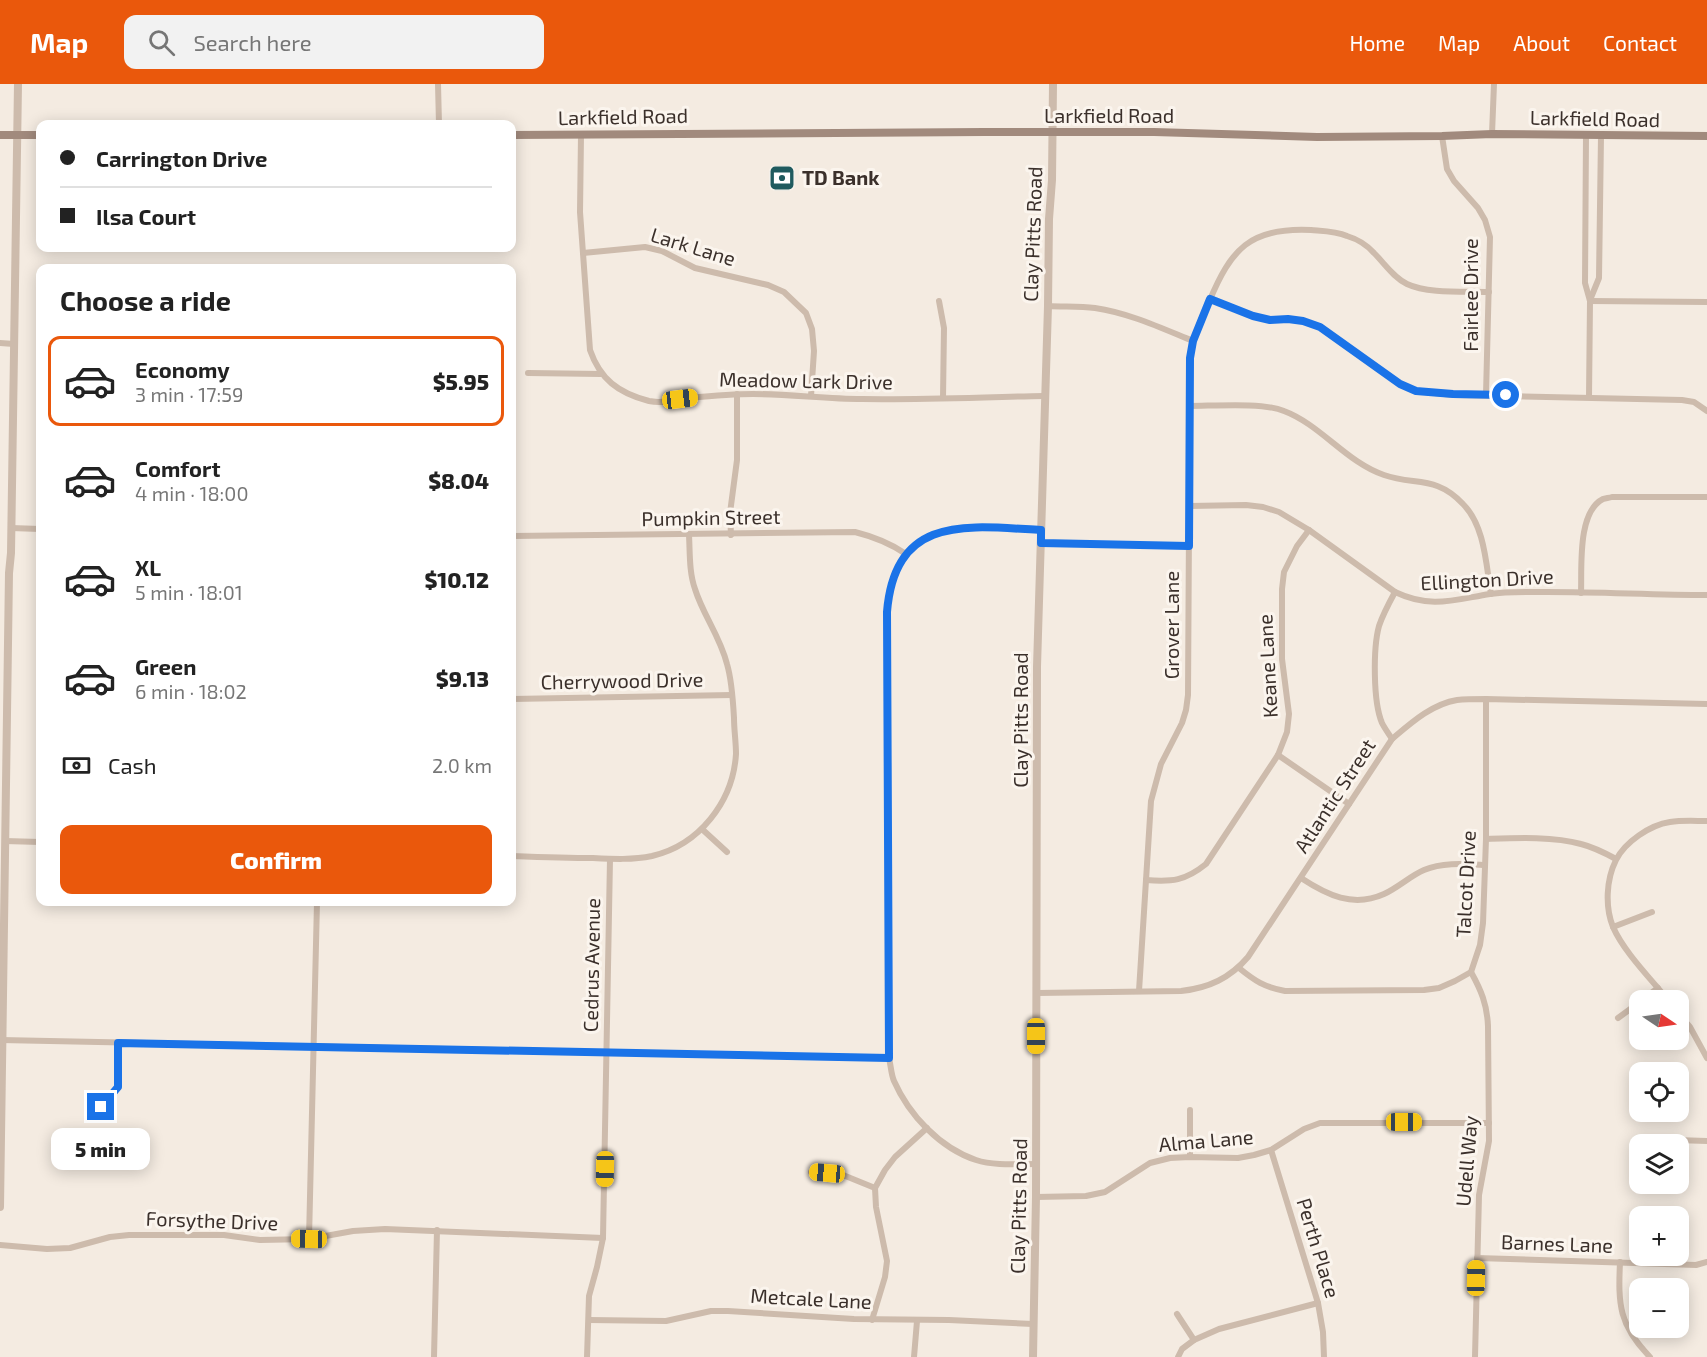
<!DOCTYPE html>
<meta charset="utf-8">
<style>
body{margin:0;font-family:"Exo 2",sans-serif;background:#f2f2f2;color:#222;height:100vh;display:flex;flex-direction:column;font-size:22px;white-space:nowrap}
*{box-sizing:border-box;margin:0}
p{font-size:20px;color:#767676}
.icon{flex:none;width:33px;height:33px;fill:none;stroke:currentColor;stroke-width:2;stroke-linecap:round;stroke-linejoin:round}
.map{position:relative;flex:1;overflow:hidden}
.panel{position:absolute;left:36px;top:180px;width:480px;height:642px;display:flex;flex-direction:column;background:#fff;border-radius:12px;box-shadow:0 3px 15px #0003}
.panel>*{flex:none}
.guide{position:absolute;left:36px;top:36px;width:480px;height:132px;border-radius:12px;box-shadow:0 3px 15px #0003;display:grid;align-content:center;height:132px;padding:0 24px;background:#fff}
.needle{width:39px;rotate:103deg}
.controls{position:absolute;left:1629px;top:906px;display:grid;gap:12px}
.controls a{display:grid;place-items:center;width:60px;height:60px;border-radius:12px;background:#fff;box-shadow:0 3px 15px #0003;font-size:30px}
.end{position:absolute;width:27px;height:27px;margin:-14px;border:8px solid #1a73e8;background:#fff;box-shadow:0 0 0 3px #fff}
.from{border-radius:50%}
.bubble{position:absolute;height:42px;border-radius:12px;background:#fff;box-shadow:0 3px 15px #0003;font-size:20px;font-weight:800;line-height:42px;text-align:center}
.car{position:absolute;width:18px;height:36px;margin:-18px -9px;border-radius:8px;box-shadow:0 0 4px 2px #0007;background:linear-gradient(#f5c518 24%,#345 0 40%,#f5c518 0 76%,#345 0 86%,#f5c518 0)}
.guide b{display:flex;align-items:center;gap:21px;height:57px;font-size:22px}
.guide b+b{border-top:2px solid #e0e0e0}
.guide i{width:15px;height:15px;background:#222}
ul{padding:0;list-style:none}
li{display:flex;align-items:center;gap:18px;height:90px;margin:0 12px 9px;padding:0 12px;border:3px solid transparent;border-radius:12px}
li div{flex:1}
li b{display:block;font-size:22px}
li em{font-style:normal;font-weight:800}
li.current{border-color:#ea580c}
li>.icon{width:54px;height:54px;stroke-width:1.5}
h2{padding:0 24px;font-size:27px;line-height:72px}
.pay{display:flex;align-items:center;gap:15px;height:66px;padding:0 24px;font-size:22px}
.pay p{margin-inline-start:auto}
.button{display:flex;gap:12px;margin-top:auto;padding:12px 24px}
.button a{flex:1;height:69px;border-radius:12px;background:#ea580c;color:#fff;font-size:24px;font-weight:800;line-height:69px;text-align:center}
header{display:flex;align-items:center;gap:36px;box-sizing:border-box;height:84px;padding:0 30px;background:#ea580c;color:#fff}
header strong{font-size:28px}
nav{display:flex;gap:33px;margin-inline-start:auto;font-size:21px}
.search{width:420px;height:54px;background:#f2f2f2;display:flex;align-items:center;gap:15px;box-sizing:border-box;padding:0 21px;border-radius:12px;color:#767676;font-size:22px}
.map>svg:first-child{display:block}
.lines{fill:none;stroke-linecap:round;stroke-linejoin:round}
.minor{stroke:#cdbbac;stroke-width:6}
.tertiary{stroke:#cdbbac;stroke-width:8}
.secondary{stroke:#a18a7d;stroke-width:8}
.route{stroke:#1a73e8;stroke-width:8}
.labels{text-anchor:middle;stroke-width:6;stroke-linejoin:round;paint-order:stroke}
.street-label{font-size:20px;fill:#3b302b;stroke:#fbf5ee}
.poi-label{font-size:20px;font-weight:bold;fill:#3b302b;stroke:#fbf5ee;text-anchor:start}
</style>
<header>
<strong>Map</strong>
<div class="search"><svg class="icon" aria-label="search" viewBox="0 0 24 24"><circle cx="10" cy="10" r="6"/><path d="M15 15l6 6"/></svg>Search here</div>
<nav><a>Home</a><a>Map</a><a>About</a><a>Contact</a></nav>
</header>
<div class="map">
<svg width="1707" height="1273" viewBox="0 0 1707 1273">
<rect width="100%" height="100%" fill="#f4ebe1"/>
<g class="lines">
<g class="minor">
<polyline points="438,0 439,40"/>
<polyline points="1492,50 1494,0"/>
<path d="M 581,51 L 580,128 L 590,266 C 600,295 618,309 649,317 C 662,320 676,316 689,314 C 710,312 731,310 753,310 C 789,310 826,315 862,315 C 923,316 984,313 1044,312"/>
<polyline points="1442,52 1447,85 1454,97 1478,124 1485,136 1490,153 1486,311"/>
<polyline points="1586,52 1585,199 1590,217 1589,313"/>
<polyline points="583,169 645,163 662,167 695,184 768,201 784,208 806,229 812,245 814,267 811,312"/>
<polyline points="1210,215 1253,232 1270,236 1288,235 1303,237 1320,243 1400,300 1416,307 1453,311 1682,316 1694,318 1707,327"/>
<polyline points="1590,216 1599,194 1601,52"/>
<polyline points="939,217 944,244 943,314"/>
<polyline points="1590,217 1707,218"/>
<path d="M 1048,222 C 1063,223 1079,222 1095,224 C 1129,229 1161,244 1193,257"/>
<polyline points="0,259 14,260"/>
<polyline points="528,289 601,290"/>
<path d="M 1189,322 C 1214,322 1262,318 1284,327 C 1321,341 1346,378 1384,391 C 1415,402 1436,391 1463,420 C 1485,442 1486,481 1491,510"/>
<path d="M 1189,422 L 1246,421 L 1263,423 L 1279,428 L 1309,446 L 1395,508 C 1431,525 1453,516 1490,510 C 1503,508 1518,508 1531,508 C 1590,507 1648,511 1707,511"/>
<polyline points="11,444 40,445"/>
<polyline points="731,451 730,429 737,376 737,310"/>
<path d="M 512,452 L 855,448 C 875,453 890,459 906,470"/>
<polyline points="1041,459 1189,462"/>
<path d="M 1581,509 C 1582,484 1577,428 1603,415 C 1605,414 1609,414 1612,413 L 1707,413"/>
<polyline points="512,615 732,611"/>
<path d="M 1392,655 C 1389,650 1385,645 1382,639 C 1373,618 1373,564 1379,542 C 1383,530 1389,519 1395,508"/>
<polyline points="1278,671 1349,720"/>
<polyline points="703,746 727,768"/>
<path d="M 1486,755 C 1514,754 1553,752 1581,760 C 1593,763 1605,769 1616,775"/>
<polyline points="5,757 40,758"/>
<path d="M 512,772 C 539,773 566,774 593,774 C 613,775 633,776 652,772 C 699,761 733,718 736,670 C 736,658 734,646 734,634 C 733,616 732,597 727,580 C 720,552 703,531 695,505 C 689,488 690,469 689,451"/>
<path d="M 1301,794 C 1327,811 1353,824 1384,810 C 1399,803 1410,792 1424,786 C 1443,778 1465,780 1485,781"/>
<path d="M 1146,796 C 1172,798 1185,797 1206,780 L 1278,671 L 1287,648 L 1289,630 L 1282,575 L 1282,505 L 1284,488 L 1297,462 L 1309,446"/>
<polyline points="1613,843 1652,828"/>
<path d="M 1239,884 C 1255,897 1264,903 1285,907 L 1424,906 L 1439,904 L 1455,897 L 1471,888 L 1480,861 L 1483,839 L 1486,755 L 1486,615"/>
<path d="M 1471,888 C 1481,906 1487,920 1488,942 L 1489,1057 L 1479,1111 L 1475,1273"/>
<path d="M 1139,907 L 1151,717 L 1161,680 L 1182,639 L 1186,626 L 1188,611 L 1190,274 C 1193,254 1200,236 1209,218 C 1231,165 1250,143 1311,146 C 1323,147 1336,147 1347,152 C 1357,155 1367,161 1374,169 C 1385,180 1393,193 1407,200 C 1428,210 1465,207 1489,208"/>
<path d="M 1037,909 L 1181,907 C 1209,904 1230,894 1248,873 L 1392,655 C 1411,639 1432,620 1457,616 C 1466,615 1476,615 1486,615 L 1707,620"/>
<polyline points="1642,916 1658,904"/>
<path d="M 1668,916 C 1651,895 1624,868 1613,843 C 1605,823 1606,796 1616,776 C 1625,758 1650,741 1670,738 C 1682,736 1695,737 1707,737"/>
<polyline points="1678,929 1690,943 1707,974"/>
<polyline points="1618,934 1640,918"/>
<polyline points="1,956 889,974"/>
<polyline points="101,1023 118,1003 119,959"/>
<polyline points="1190,1026 1190,1073"/>
<polyline points="1644,1055 1707,1057"/>
<polyline points="1271,1066 1318,1219 1323,1248 1324,1273"/>
<path d="M 1036,1080 C 1017,1080 994,1082 976,1076 C 940,1064 909,1031 894,997 C 891,990 891,982 889,974 L 887,528 C 894,430 967,442 1041,446"/>
<polyline points="811,1088 843,1091 875,1104"/>
<polyline points="1036,1113 1086,1112 1105,1108 1150,1079 1170,1074 1190,1073 1238,1074 1254,1071 1271,1066 1304,1045 1320,1039 1489,1039"/>
<polyline points="309,1155 317,818"/>
<polyline points="0,1161 47,1165 70,1164 110,1153 129,1151 224,1151 260,1156 309,1155 353,1147 385,1145 603,1154"/>
<polyline points="1477,1174 1696,1181 1707,1178"/>
<path d="M 1620,1178 C 1618,1221 1619,1241 1650,1273"/>
<polyline points="1177,1230 1194,1256"/>
<polyline points="589,1236 666,1237 711,1227 728,1227 854,1235 949,1236 1033,1240"/>
<polyline points="872,1236 885,1193 887,1177 876,1123 875,1104 885,1086 895,1073 927,1044"/>
<polyline points="434,1273 437,1146"/>
<polyline points="587,1273 589,1212 597,1183 603,1154 610,775"/>
<polyline points="914,1273 917,1237"/>
<polyline points="1178,1273 1182,1265 1194,1256 1219,1245 1318,1219"/>
</g>
<g class="tertiary">
<polyline points="0,1123 9,489 11,469 18,0"/>
<polyline points="1033,1273 1036,1113 1037,583 1048,222 1049,135 1052,96 1053,0"/>
</g>
<g class="secondary">
<polyline points="0,51 40,51"/>
<polyline points="512,51 984,48 1154,48 1317,53 1442,52 1492,50 1707,52"/>
</g>
</g>
<g class="lines">
<path class="route" d="M 101,1023 L 118,1003 L 118,959 L 889,974 L 887,528 C 895,430 967,442 1041,446 L 1041,459 L 1189,462 L 1190,274 L 1193,257 L 1210,215 L 1253,232 L 1270,236 L 1288,235 L 1303,237 L 1320,243 L 1400,300 L 1416,307 L 1453,310 L 1506,311"/>
</g>
<defs>
<g id="bank-square" transform="scale(1.35)"><rect x="-9" y="-9" width="18" height="18" rx="4" fill="#1f5a5e" stroke="#fbf5ee"/><path d="M-6-4H6V4H-6ZM0-2.3a2.3 2.3 0 1 0 0 4.6a2.3 2.3 0 1 0 0-4.6Z" fill="#fff"/></g>
</defs>
<g fill-rule="evenodd">
<use href="#bank-square" x="782" y="94"/>
</g>
<g class="labels">
<g class="street-label">
<text x="1109" y="39">Larkfield Road</text>
<text transform="translate(623 33) rotate(-1)" y="7">Larkfield Road</text>
<text transform="translate(1595 35) rotate(1)" y="7">Larkfield Road</text>
<text transform="translate(1033 150) rotate(-88)" y="7">Clay Pitts Road</text>
<text transform="translate(693 163) rotate(17)" y="7">Lark Lane</text>
<text transform="translate(1471 211) rotate(-90)" y="7">Fairlee Drive</text>
<text transform="translate(806 297) rotate(1)" y="7">Meadow Lark Drive</text>
<text transform="translate(711 434) rotate(-1)" y="7">Pumpkin Street</text>
<text transform="translate(1487 496) rotate(-3)" y="7">Ellington Drive</text>
<text transform="translate(1172 541) rotate(-90)" y="7">Grover Lane</text>
<text transform="translate(1268 582) rotate(-93)" y="7">Keane Lane</text>
<text transform="translate(622 597) rotate(-1)" y="7">Cherrywood Drive</text>
<text transform="translate(1021 636) rotate(-90)" y="7">Clay Pitts Road</text>
<text transform="translate(1335 712) rotate(-57)" y="7">Atlantic Street</text>
<text transform="translate(1466 800) rotate(-87)" y="7">Talcot Drive</text>
<text transform="translate(592 881) rotate(-89)" y="7">Cedrus Avenue</text>
<text transform="translate(1206 1057) rotate(-5)" y="7">Alma Lane</text>
<text transform="translate(1467 1077) rotate(-85)" y="7">Udell Way</text>
<text transform="translate(1019 1122) rotate(-89)" y="7">Clay Pitts Road</text>
<text transform="translate(212 1137) rotate(2)" y="7">Forsythe Drive</text>
<text transform="translate(1557 1160) rotate(2)" y="7">Barnes Lane</text>
<text transform="translate(1318 1164) rotate(73)" y="7">Perth Place</text>
<text transform="translate(811 1215) rotate(3)" y="7">Metcale Lane</text>
</g>
<g class="poi-label">
<text x="802" y="101">TD Bank</text>
</g>
</g>
</svg>
<div class="controls">
<a><svg class="needle" viewBox="-14 -14 28 28"><path d="M0-13l5 13h-10z" fill="#e53935"/><path d="M0 13l5-13h-10z" fill="#767676"/></svg></a>
<a><svg class="icon" aria-label="locate" viewBox="0 0 24 24"><circle cx="12" cy="12" r="6"/><path d="M12 2v4M12 18v4M2 12h4M18 12h4"/></svg></a>
<a><svg class="icon" aria-label="layers" viewBox="0 0 24 24"><path d="M12 4l9 5-9 5-9-5zM3 14l9 5 9-5"/></svg></a>
<a>+</a>
<a>−</a>
</div>
<i class="end from" style="left:1506px;top:311px"></i>
<i class="end" style="left:101px;top:1023px"></i>
<div class="bubble" style="left:51px;top:1044px;width:99px">5 min</div>
<i class="car" style="left:680px;top:315px;rotate:83deg"></i>
<i class="car" style="left:1036px;top:952px;rotate:180deg"></i>
<i class="car" style="left:1404px;top:1038px;rotate:90deg"></i>
<i class="car" style="left:605px;top:1085px;rotate:181deg"></i>
<i class="car" style="left:827px;top:1089px;rotate:275deg"></i>
<i class="car" style="left:309px;top:1155px;rotate:271deg"></i>
<i class="car" style="left:1476px;top:1194px;rotate:1deg"></i>
<div class="guide">
<b><i class="from"></i>Carrington Drive</b>
<b><i></i>Ilsa Court</b>
</div>
<section class="panel">
<h2>Choose a ride</h2>
<ul>
<li class="current"><svg class="icon" aria-label="car" viewBox="0 0 24 24"><path d="M5 17H2v-5l4-1 3-4h7l3 4 3 1v5h-3M9 17h6M6 11h13"/><circle cx="7" cy="17" r="2"/><circle cx="17" cy="17" r="2"/></svg><div><b>Economy</b><p>3 min · 17:59</p></div><em>$5.95</em></li>
<li><svg class="icon" aria-label="car" viewBox="0 0 24 24"><path d="M5 17H2v-5l4-1 3-4h7l3 4 3 1v5h-3M9 17h6M6 11h13"/><circle cx="7" cy="17" r="2"/><circle cx="17" cy="17" r="2"/></svg><div><b>Comfort</b><p>4 min · 18:00</p></div><em>$8.04</em></li>
<li><svg class="icon" aria-label="car" viewBox="0 0 24 24"><path d="M5 17H2v-5l4-1 3-4h7l3 4 3 1v5h-3M9 17h6M6 11h13"/><circle cx="7" cy="17" r="2"/><circle cx="17" cy="17" r="2"/></svg><div><b>XL</b><p>5 min · 18:01</p></div><em>$10.12</em></li>
<li><svg class="icon" aria-label="car" viewBox="0 0 24 24"><path d="M5 17H2v-5l4-1 3-4h7l3 4 3 1v5h-3M9 17h6M6 11h13"/><circle cx="7" cy="17" r="2"/><circle cx="17" cy="17" r="2"/></svg><div><b>Green</b><p>6 min · 18:02</p></div><em>$9.13</em></li>
</ul>
<div class="pay"><svg class="icon" aria-label="cash" viewBox="0 0 24 24"><path d="M3 7h18v10H3z"/><circle cx="12" cy="12" r="2"/></svg>Cash<p>2.0 km</p></div>
<div class="button"><a>Confirm</a></div>
</section>
</div>
